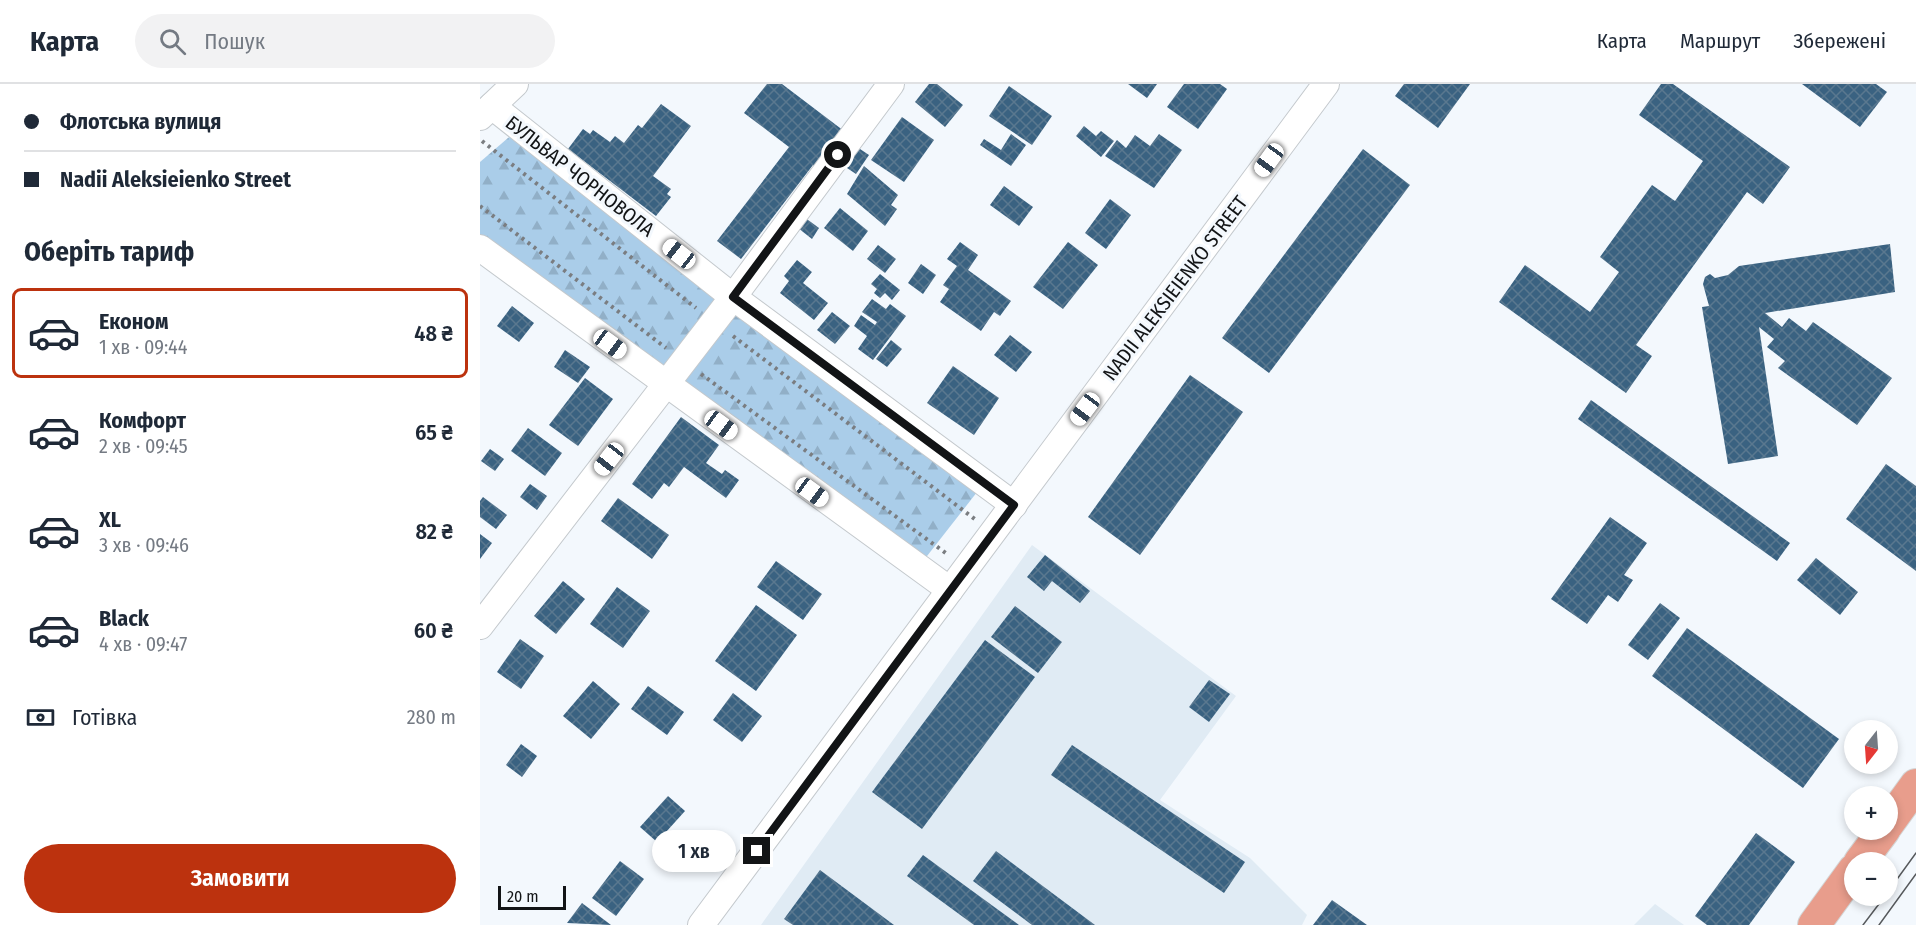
<!DOCTYPE html>
<html lang="uk">
<meta charset="utf-8">
<style>
body{margin:0;font-family:"Fira Sans Condensed",sans-serif;background:#f2f2f3;color:#1f2937;height:100vh;display:flex;flex-direction:column;font-size:22px;white-space:nowrap}
*{box-sizing:border-box;margin:0}
p{font-size:20px;color:#747a83}
.icon{flex:none;width:33px;height:33px;fill:none;stroke:currentColor;stroke-width:2;stroke-linecap:round;stroke-linejoin:round}
.map{position:relative;flex:1;overflow:hidden}
.side{display:flex;flex-direction:column;background:#fff;width:480px}
.side>*{flex:none}
.hud{display:grid;align-content:center;height:132px;padding:0 24px;background:#fff}
.needle{width:39px;rotate:197deg}
.buttons{position:absolute;left:1364px;top:636px;display:grid;gap:12px}
.buttons a{display:grid;place-items:center;width:54px;height:54px;border-radius:50%;background:#fff;box-shadow:0 3px 9px #0003;font-size:30px}
.scale{position:absolute;left:18px;bottom:15px;width:68px;box-sizing:border-box;padding-left:6px;border:3px solid #121416;border-top:0;font-size:16px;line-height:21px;white-space:nowrap;color:#121416;-webkit-text-stroke:4px #f3f8fd;paint-order:stroke}
.end{position:absolute;width:27px;height:27px;margin:-14px;border:8px solid #121416;background:#fff;box-shadow:0 0 0 3px #fff}
.from{border-radius:50%}
.bubble{position:absolute;height:42px;border-radius:21px;background:#fff;box-shadow:0 3px 9px #0003;font-size:20px;font-weight:600;line-height:42px;text-align:center}
.car{position:absolute;width:18px;height:36px;margin:-18px -9px;border-radius:8px;box-shadow:0 0 4px 2px #0007;background:linear-gradient(#fff 24%,#345 0 40%,#fff 0 76%,#345 0 86%,#fff 0)}
.hud b{display:flex;align-items:center;gap:21px;height:57px;font-size:22px}
.hud b+b{border-top:2px solid #e0e1e3}
.hud i{width:15px;height:15px;background:#1f2937}
ul{padding:0;list-style:none}
li{display:flex;align-items:center;gap:18px;height:90px;margin:0 12px 9px;padding:0 12px;border:3px solid transparent;border-radius:9px}
li div{flex:1}
li b{display:block;font-size:22px}
li em{font-style:normal;font-weight:600}
li.current{border-color:#bc320e}
li>.icon{width:54px;height:54px;stroke-width:1.5}
h2{padding:0 24px;font-size:27px;line-height:72px}
.pay{display:flex;align-items:center;gap:15px;height:66px;padding:0 24px;font-size:22px}
.pay p{margin-inline-start:auto}
.action{display:flex;gap:12px;margin-top:auto;padding:12px 24px}
.action a{flex:1;height:69px;border-radius:36px;background:#bc320e;color:#fff;font-size:24px;font-weight:600;line-height:69px;text-align:center}
header{display:flex;align-items:center;gap:36px;box-sizing:border-box;height:84px;padding:0 30px;background:#fff;border-bottom:2px solid #e0e1e3}
header strong{font-size:28px}
nav{display:flex;gap:33px;margin-inline-start:auto;font-size:21px}
.search{width:420px;height:54px;background:#f2f2f3;display:flex;align-items:center;gap:15px;box-sizing:border-box;padding:0 21px;border-radius:33px;color:#747a83;font-size:22px}
main{display:flex;flex:1;min-height:0}
.map>svg:first-child{display:block}
.built{fill:#e0ebf4}
.forest{fill:url(#forest-firs)}
.building{fill:url(#building-cross-hatch)}
.lines{fill:none;stroke-linecap:round;stroke-linejoin:round}
.minor-casing{stroke:#c4c9cd;stroke-width:28}
.major-casing{stroke:#d4d5d5;stroke-width:34}
.path{stroke:#7a7d81;stroke-width:4;stroke-dasharray:3 4.5;stroke-linecap:butt}
.minor{stroke:#fff;stroke-width:26}
.major{stroke:#e89d8c;stroke-width:32}
.tram{stroke:#56595c;stroke-width:1.5}
.route{stroke:#121416;stroke-width:8}
.labels{text-anchor:middle;stroke-width:6;stroke-linejoin:round;paint-order:stroke}
.street-label{font-size:20px;fill:#121416;stroke:#f3f8fd}
</style>
<header>
<strong>Карта</strong>
<div class="search"><svg class="icon" aria-label="search" viewBox="0 0 24 24"><circle cx="10" cy="10" r="6"/><path d="M15 15l6 6"/></svg>Пошук</div>
<nav><a>Карта</a><a>Маршрут</a><a>Збережені</a></nav>
</header>
<main>
<section class="side">
<div class="hud">
<b><i class="from"></i>Флотська вулиця</b>
<b><i></i>Nadii Aleksieienko Street</b>
</div>
<h2>Оберіть тариф</h2>
<ul>
<li class="current"><svg class="icon" aria-label="car" viewBox="0 0 24 24"><path d="M5 17H2v-5l4-1 3-4h7l3 4 3 1v5h-3M9 17h6M6 11h13"/><circle cx="7" cy="17" r="2"/><circle cx="17" cy="17" r="2"/></svg><div><b>Економ</b><p>1 хв · 09:44</p></div><em>48 ₴</em></li>
<li><svg class="icon" aria-label="car" viewBox="0 0 24 24"><path d="M5 17H2v-5l4-1 3-4h7l3 4 3 1v5h-3M9 17h6M6 11h13"/><circle cx="7" cy="17" r="2"/><circle cx="17" cy="17" r="2"/></svg><div><b>Комфорт</b><p>2 хв · 09:45</p></div><em>65 ₴</em></li>
<li><svg class="icon" aria-label="car" viewBox="0 0 24 24"><path d="M5 17H2v-5l4-1 3-4h7l3 4 3 1v5h-3M9 17h6M6 11h13"/><circle cx="7" cy="17" r="2"/><circle cx="17" cy="17" r="2"/></svg><div><b>XL</b><p>3 хв · 09:46</p></div><em>82 ₴</em></li>
<li><svg class="icon" aria-label="car" viewBox="0 0 24 24"><path d="M5 17H2v-5l4-1 3-4h7l3 4 3 1v5h-3M9 17h6M6 11h13"/><circle cx="7" cy="17" r="2"/><circle cx="17" cy="17" r="2"/></svg><div><b>Black</b><p>4 хв · 09:47</p></div><em>60 ₴</em></li>
</ul>
<div class="pay"><svg class="icon" aria-label="cash" viewBox="0 0 24 24"><path d="M3 7h18v10H3z"/><circle cx="12" cy="12" r="2"/></svg>Готівка<p>280 m</p></div>
<div class="action"><a>Замовити</a></div>
</section>
<div class="map">
<svg width="1436" height="841" viewBox="0 0 1436 841">
<defs>
<pattern id="forest-firs" width="22" height="20" patternUnits="userSpaceOnUse" patternTransform="scale(1.5)"><rect width="22" height="20" fill="#aacde9"/><path d="M5 1l3.5 6h-7zM16 11l3.5 6h-7z" fill="#91afc7"/></pattern>
<pattern id="building-cross-hatch" width="8" height="8" patternUnits="userSpaceOnUse" patternTransform="scale(1.5)"><rect width="8" height="8" fill="#3a6281"/><path d="M0 0l8 8M0 8l8-8" fill="none" stroke="#5a788f"/></pattern>
</defs>
<rect width="100%" height="100%" fill="#f3f8fd"/>
<g class="built">
<polygon points="552,461 756,612 680,716 770,774 827,831 822,841 281,841"/>
<polygon points="1175,820 1204,841 1154,841"/>
</g>
<g class="forest">
<polygon points="36,47 243,214 182,293 0,159 0,78"/>
<polygon points="256,222 501,403 440,481 195,302"/>
</g>
<g class="building">
<polygon points="287,0 302,0 364,47 336,84 333,81 261,175 237,157 309,63 264,29"/>
<polygon points="449,0 457,0 483,21 465,43 435,18"/>
<polygon points="648,0 677,0 667,14"/>
<polygon points="704,0 740,0 747,5 718,45 687,23"/>
<polygon points="924,0 990,0 958,44 915,12"/>
<polygon points="1181,0 1193,0 1310,83 1283,120 1267,108 1156,261 1172,272 1146,309 1019,218 1045,181 1110,228 1139,188 1120,173 1172,101 1195,117 1223,77 1159,31"/>
<polygon points="1322,0 1396,0 1407,8 1380,43"/>
<polygon points="529,2 572,32 552,61 509,32"/>
<polygon points="181,20 211,42 173,92 191,105 187,110 191,113 176,132 88,65 103,45 110,50 113,46 130,58 135,52 144,59 158,41 162,44"/>
<polygon points="422,33 454,56 424,98 391,76"/>
<polygon points="604,42 616,52 621,47 634,57 621,73 596,52"/>
<polygon points="531,50 546,61 531,82 500,61 504,55 521,66"/>
<polygon points="679,50 702,66 674,104 625,72 637,56 646,64 655,51 670,62"/>
<polygon points="374,61 389,71 376,90 361,80"/>
<polygon points="883,65 930,101 789,289 742,254"/>
<polygon points="384,82 418,111 411,121 417,125 405,142 367,110"/>
<polygon points="524,102 553,123 539,142 510,121"/>
<polygon points="630,115 651,131 626,165 605,149"/>
<polygon points="360,124 388,147 373,167 344,144"/>
<polygon points="320,130 339,144 332,155 313,140"/>
<polygon points="480,158 498,171 488,186 531,217 520,232 514,228 501,247 460,218 469,205 463,201 477,182 467,175"/>
<polygon points="588,158 618,181 583,225 553,203"/>
<polygon points="1410,160 1415,208 1285,229 1302,243 1309,234 1326,247 1333,238 1412,294 1377,341 1298,284 1305,277 1287,263 1294,255 1279,243 1298,372 1248,380 1222,223 1229,222 1223,200 1225,193 1230,190 1235,194 1248,191 1259,182"/>
<polygon points="398,161 416,175 405,189 387,175"/>
<polygon points="317,176 332,188 323,199 348,219 334,236 300,209 309,197 304,192"/>
<polygon points="441,180 456,191 443,210 428,199"/>
<polygon points="400,190 420,206 412,216 405,209 400,214 394,209 397,205 391,200"/>
<polygon points="392,215 406,225 410,220 426,232 393,276 378,265 387,252 374,242 381,231 395,241 397,238 382,228"/>
<polygon points="32,222 54,239 39,258 17,242"/>
<polygon points="352,228 370,242 355,260 337,246"/>
<polygon points="530,251 552,268 536,288 514,271"/>
<polygon points="411,256 422,265 407,283 396,275"/>
<polygon points="85,266 110,283 98,299 74,283"/>
<polygon points="473,282 519,314 494,351 447,319"/>
<polygon points="710,291 763,328 660,471 608,433"/>
<polygon points="105,294 133,315 98,362 69,341"/>
<polygon points="1111,316 1310,459 1297,477 1098,335"/>
<polygon points="201,333 239,361 226,379 242,390 245,386 259,396 246,414 204,383 189,403 184,399 172,415 152,400"/>
<polygon points="48,344 82,369 65,392 31,367"/>
<polygon points="10,365 24,375 15,387 1,377"/>
<polygon points="1406,380 1436,402 1436,487 1366,435"/>
<polygon points="50,400 67,412 57,426 40,413"/>
<polygon points="3,413 27,431 16,445 0,433 0,417"/>
<polygon points="138,414 189,451 172,475 121,437"/>
<polygon points="1130,433 1167,459 1144,491 1153,496 1138,518 1128,511 1107,540 1071,515"/>
<polygon points="0,450 12,459 0,475"/>
<polygon points="565,471 610,507 600,519 572,497 564,507 547,493"/>
<polygon points="1336,474 1378,508 1360,531 1317,496"/>
<polygon points="296,477 342,510 323,536 277,503"/>
<polygon points="83,497 105,515 76,550 54,532"/>
<polygon points="137,503 170,527 143,564 110,540"/>
<polygon points="1180,519 1200,534 1168,576 1148,561"/>
<polygon points="276,521 317,551 276,607 235,577"/>
<polygon points="535,522 582,558 558,589 511,553"/>
<polygon points="1207,544 1359,655 1323,704 1172,592"/>
<polygon points="40,555 64,572 41,605 17,588"/>
<polygon points="505,556 555,593 442,745 392,708"/>
<polygon points="729,596 750,610 729,638 709,623"/>
<polygon points="113,597 140,620 111,655 83,632"/>
<polygon points="168,602 204,628 187,651 151,625"/>
<polygon points="253,609 282,632 262,658 233,636"/>
<polygon points="41,660 57,672 42,693 26,681"/>
<polygon points="592,661 765,778 744,809 571,691"/>
<polygon points="188,712 205,727 177,758 160,743"/>
<polygon points="1276,749 1315,778 1269,841 1227,841 1215,832"/>
<polygon points="516,767 615,841 552,841 493,797"/>
<polygon points="443,771 539,841 494,841 427,792"/>
<polygon points="140,777 164,795 136,832 112,814"/>
<polygon points="340,786 414,841 313,841 304,835"/>
<polygon points="852,816 887,841 833,841"/>
<polygon points="102,819 131,841 87,839"/>
</g>
<g class="lines">
<g class="minor-casing">
<g id="minor">
<polyline points="12,22 253,213 534,421"/>
<polyline points="0,33 35,0"/>
<polyline points="0,164 470,506"/>
<polyline points="0,542 253,213 411,0"/>
<polyline points="221,841 846,0"/>
</g>
</g>
<g class="major-casing">
<g id="major">
<polyline points="1407,741 1436,701"/>
<polyline points="1380,778 1404,746"/>
<polyline points="1334,841 1374,786"/>
</g>
</g>
<g class="path">
<polyline points="2,57 216,224"/>
<polyline points="0,122 186,264"/>
<polyline points="253,252 496,436"/>
<polyline points="221,290 467,470"/>
</g>
<use href="#minor" class="minor"/>
<use href="#major" class="major"/>
<g class="tram">
<polyline points="1407,809 1436,769"/>
<polyline points="1383,841 1405,812"/>
<polyline points="1399,841 1436,790"/>
</g>
</g>
<g class="lines">
<polyline class="route" points="277,767 534,421 253,213 358,71"/>
</g>
<g class="labels">
<g class="street-label">
<text transform="translate(100 92) rotate(38)" y="7">БУЛЬВАР ЧОРНОВОЛА</text>
<text transform="translate(695 204) rotate(-53)" y="7">NADII ALEKSIEIENKO STREET</text>
</g>
</g>
</svg>
<div class="buttons">
<a><svg class="needle" viewBox="-14 -14 28 28"><path d="M0-13l5 13h-10z" fill="#e53935"/><path d="M0 13l5-13h-10z" fill="#747a83"/></svg></a>
<a>+</a>
<a>−</a>
</div>
<div class="scale">20 m</div>
<i class="end from" style="left:358px;top:71px"></i>
<i class="end" style="left:277px;top:767px"></i>
<div class="bubble" style="left:172px;top:746px;width:84px">1 хв</div>
<i class="car" style="left:789px;top:76px;rotate:216deg"></i>
<i class="car" style="left:199px;top:170px;rotate:308deg"></i>
<i class="car" style="left:130px;top:260px;rotate:126deg"></i>
<i class="car" style="left:605px;top:325px;rotate:217deg"></i>
<i class="car" style="left:241px;top:341px;rotate:126deg"></i>
<i class="car" style="left:129px;top:375px;rotate:218deg"></i>
<i class="car" style="left:332px;top:408px;rotate:126deg"></i>
</div>
</main>
